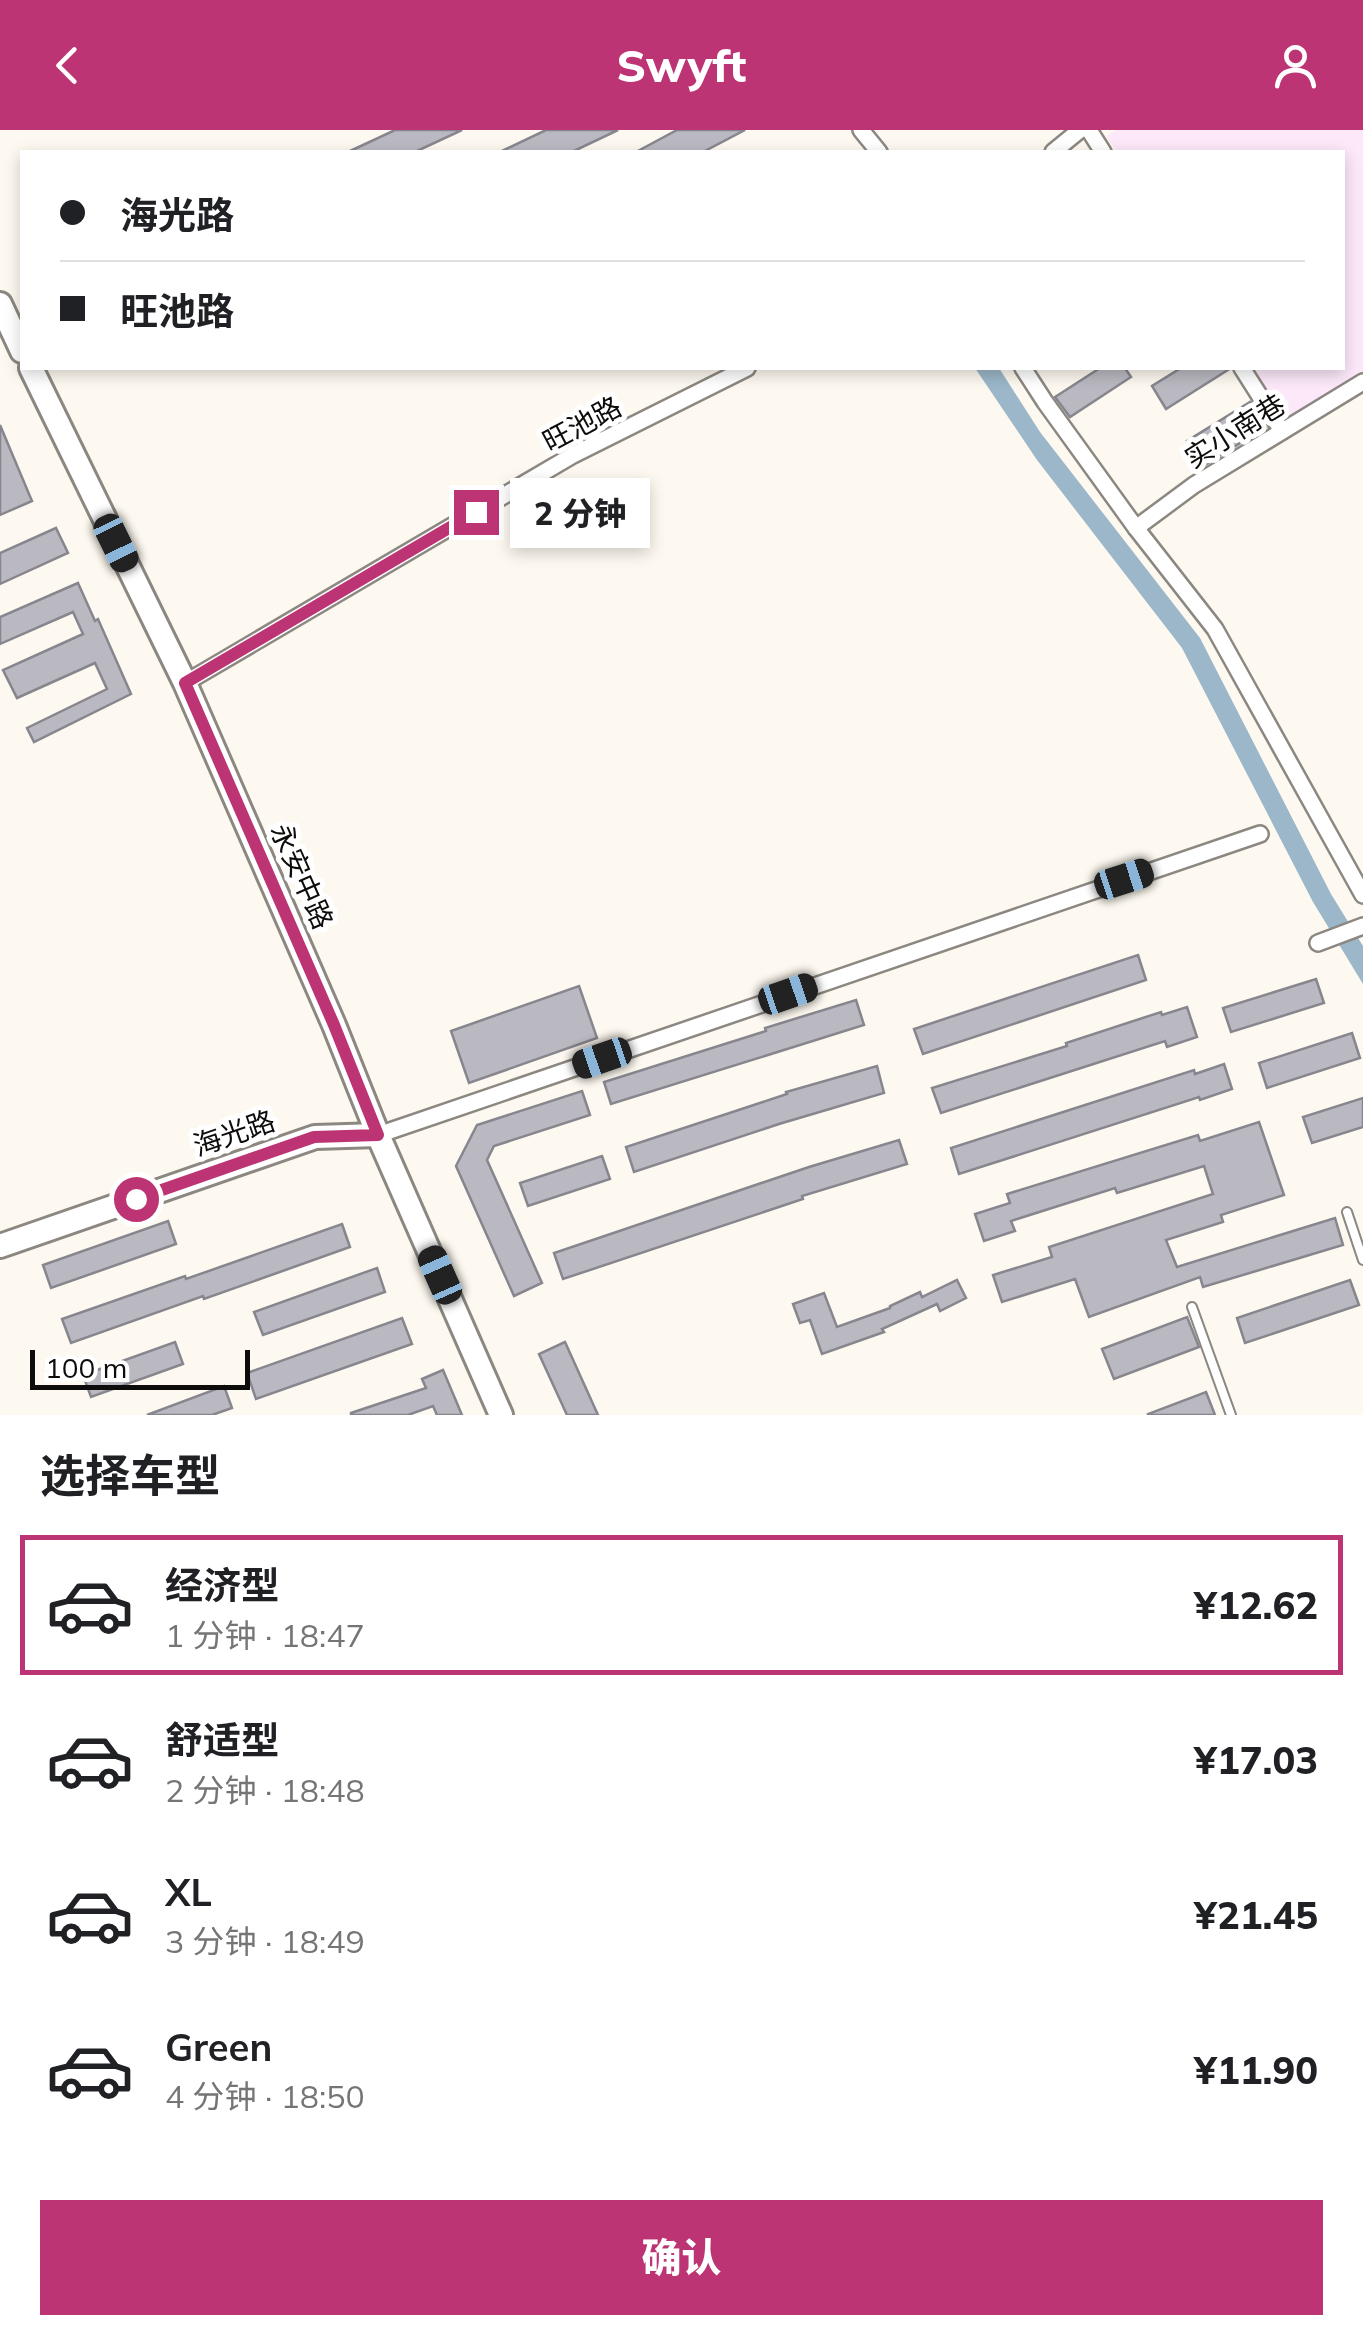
<!DOCTYPE html>
<html lang="zh">
<meta charset="utf-8">
<style>
body{margin:0;font-family:Mulish,"Noto Sans SC",sans-serif;background:#f6f6f6;color:#202124;height:100vh;display:flex;flex-direction:column;font-size:38px;white-space:nowrap}
*{box-sizing:border-box;margin:0}
p{font-size:32px;color:#757577}
.icon{flex:none;width:55px;height:55px;fill:none;stroke:currentColor;stroke-width:2;stroke-linecap:round;stroke-linejoin:round}
.map{position:relative;height:1285px;overflow:hidden}
.drawer{display:flex;flex-direction:column;background:#fff;flex:1}
.drawer>*{flex:none}
.banner{position:absolute;left:20px;top:20px;width:1325px;height:220px;border-radius:0px;box-shadow:0 5px 15px #0003;display:grid;align-content:center;height:220px;padding:0 40px;background:#fff}
.scale{position:absolute;left:30px;bottom:25px;width:220px;box-sizing:border-box;padding-left:10px;border:5px solid #0e0c0a;border-top:0;font-size:28px;line-height:35px;white-space:nowrap;color:#0e0c0a;-webkit-text-stroke:8px #fff;paint-order:stroke}
.end{position:absolute;width:45px;height:45px;margin:-22px;border:12px solid #bc3473;background:#fff;box-shadow:0 0 0 5px #fff}
.from{border-radius:50%}
.bubble{position:absolute;height:70px;border-radius:0px;background:#fff;box-shadow:0 5px 15px #0003;font-size:32px;font-weight:800;line-height:70px;text-align:center}
.car{position:absolute;width:30px;height:60px;margin:-30px -15px;border-radius:12px;box-shadow:0 0 8px 2px #0007;background:linear-gradient(#222 24%,#8ab4d8 0 40%,#222 0 76%,#8ab4d8 0 86%,#222 0)}
.banner b{display:flex;align-items:center;gap:35px;height:95px;font-size:38px}
.banner b+b{border-top:2px solid #e0e0e0}
.banner i{width:25px;height:25px;background:#202124}
ul{padding:0;list-style:none}
li{display:flex;align-items:center;gap:30px;height:140px;margin:0 20px 15px;padding:0 20px;border:5px solid transparent;border-radius:0px}
li div{flex:1}
li b{display:block;font-size:38px}
li em{font-style:normal;font-weight:800}
li.current{border-color:#bc3473}
li>.icon{width:90px;height:90px;stroke-width:1.5}
h2{padding:0 40px;font-size:45px;line-height:120px}
.action{display:flex;gap:20px;margin-top:auto;padding:20px 40px}
.action a{flex:1;height:115px;border-radius:0px;background:#bc3473;color:#fff;font-size:40px;font-weight:800;line-height:115px;text-align:center}
header{display:flex;justify-content:space-between;align-items:center;height:130px;padding:0 40px;background:#bc3473;color:#fff;font-size:45px;font-weight:800}
.map>svg:first-child{display:block}
.education{fill:#fce8f9}
.water{fill:#9bb7c9}
.building{fill:#bab8c0;stroke:#87858d;stroke-width:2.5}
.lines{fill:none;stroke-linecap:round;stroke-linejoin:round}
.lane-casing{stroke:#8c8881;stroke-width:12}
.street-casing{stroke:#8c8881;stroke-width:20}
.secondary-casing{stroke:#8c8881;stroke-width:28}
.lane{stroke:#fff;stroke-width:8}
.street{stroke:#fff;stroke-width:15}
.secondary{stroke:#fff;stroke-width:22}
.route{stroke:#bc3473;stroke-width:12}
.labels{text-anchor:middle;stroke-width:10;stroke-linejoin:round;paint-order:stroke}
.street-label{font-size:28px;fill:#0e0c0a;stroke:#fff}
</style>
<header><svg class="icon" aria-label="back" viewBox="0 0 24 24"><path d="M15 5l-7 7 7 7"/></svg>Swyft<svg class="icon" aria-label="person" viewBox="0 0 24 24"><circle cx="12" cy="8" r="4"/><path d="M4 21q1-7 8-7t8 7"/></svg></header>
<div class="map">
<svg width="1363" height="1285" viewBox="0 0 1363 1285">
<rect width="100%" height="100%" fill="#fdf9f0"/>
<polygon class="education" points="1116,0 1363,0 1363,245 1284,293 1250,238 1342,238 1342,22 1117,22 1106,6"/>
<polygon class="water" points="975,238 999,238 1040,302 1200,508 1331,764 1363,816 1363,854 1313,772 1182,518 1037,330"/>
<g class="building">
<polygon points="395,0 462,0 415,22 348,22"/>
<polygon points="546,0 618,0 572,22 500,22"/>
<polygon points="677,0 745,0 703,22 636,22"/>
<polygon points="1100,238 1125,238 1131,247 1070,287 1055,267"/>
<polygon points="1181,238 1231,238 1166,279 1152,256"/>
<polygon points="1250,272 1266,297 1203,336 1187,311"/>
<polygon points="0,295 32,371 0,385"/>
<polygon points="56,398 68,423 0,454 0,423"/>
<polygon points="78,453 95,491 98,489 131,564 34,612 27,598 107,559 95,533 17,568 3,540 83,504 73,482 0,514 0,487"/>
<polygon points="1138,825 1146,850 923,924 914,899"/>
<polygon points="1316,849 1324,873 1231,902 1223,878"/>
<polygon points="579,856 597,908 469,953 451,901"/>
<polygon points="856,870 864,895 611,974 604,952 766,901 765,898"/>
<polygon points="1187,877 1197,907 1167,917 1165,911 941,983 932,958 1067,916 1066,913 1161,882 1162,885"/>
<polygon points="1352,903 1360,928 1267,958 1259,933"/>
<polygon points="1224,934 1232,959 1200,970 1199,967 959,1044 951,1018 1194,940 1195,944"/>
<polygon points="877,936 884,963 779,994 634,1042 626,1017 787,964 786,962"/>
<polygon points="582,961 590,985 494,1016 487,1030 542,1153 514,1166 456,1036 477,995"/>
<polygon points="1363,968 1363,997 1312,1013 1303,987"/>
<polygon points="1259,992 1284,1065 1221,1085 1223,1092 1166,1110 1177,1137 1335,1088 1343,1115 1203,1157 1200,1147 1089,1187 1075,1149 1002,1172 993,1145 1052,1127 1049,1117 1213,1064 1212,1061 1204,1036 1117,1063 1115,1058 1011,1091 1015,1101 984,1111 975,1084 1010,1073 1007,1064 1198,1005 1200,1011"/>
<polygon points="899,1010 907,1034 802,1066 803,1069 563,1149 554,1123 809,1037"/>
<polygon points="602,1026 610,1049 528,1076 520,1053"/>
<polygon points="168,1091 176,1114 51,1158 43,1135"/>
<polygon points="342,1094 350,1117 204,1169 203,1166 71,1213 62,1189 185,1146 186,1149"/>
<polygon points="377,1138 385,1162 263,1205 254,1182"/>
<polygon points="957,1150 966,1168 940,1181 937,1174 882,1199 884,1202 822,1224 810,1190 800,1193 793,1174 824,1163 837,1197 890,1178 890,1176 920,1162 922,1167"/>
<polygon points="1350,1150 1359,1175 1245,1213 1237,1188"/>
<polygon points="1187,1187 1199,1217 1114,1249 1102,1219"/>
<polygon points="402,1188 412,1214 256,1269 247,1243"/>
<polygon points="175,1212 183,1234 91,1267 83,1245"/>
<polygon points="565,1212 598,1285 567,1285 539,1224"/>
<polygon points="443,1240 462,1285 437,1285 433,1276 408,1285 351,1285 351,1283 426,1258 422,1249"/>
<polygon points="224,1256 232,1278 212,1285 147,1285"/>
<polygon points="1206,1262 1215,1285 1148,1285 1148,1284"/>
</g>
<g class="lines">
<g class="lane-casing">
<g id="lane">
<polyline points="1347,1082 1363,1130"/>
<polyline points="1192,1177 1231,1285"/>
</g>
</g>
<g class="street-casing">
<g id="street">
<polyline points="861,0 879,22"/>
<polyline points="1089,0 1103,22"/>
<polyline points="1053,22 1080,0"/>
<polyline points="1023,238 1045,272 1136,398 1215,499 1363,765"/>
<polyline points="1242,238 1282,301"/>
<polyline points="1136,398 1194,355 1363,252"/>
<polyline points="185,553 573,325 747,238"/>
<polyline points="1318,813 1363,796"/>
<polyline points="378,1005 1260,704"/>
</g>
</g>
<g class="secondary-casing">
<g id="secondary">
<polyline points="0,174 22,221"/>
<polyline points="31,238 185,553 334,895 378,1005 501,1285"/>
<polyline points="0,1116 315,1007 378,1005"/>
</g>
</g>
<use href="#lane" class="lane"/>
<use href="#street" class="street"/>
<use href="#secondary" class="secondary"/>
</g>
<g class="lines">
<polyline class="route" points="136,1069 314,1007 378,1005 334,895 185,553 476,382"/>
</g>
<g class="labels">
<g class="street-label">
<text transform="translate(582 294) rotate(-28)" y="10">旺池路</text>
<text transform="translate(1235 301) rotate(-32)" y="10">实小南巷</text>
<text transform="translate(302 746) rotate(66)" y="10">永安中路</text>
<text transform="translate(234 1003) rotate(-19)" y="10">海光路</text>
</g>
</g>
</svg>
<div class="scale">100 m</div>
<i class="end from" style="left:136px;top:1069px"></i>
<i class="end" style="left:476px;top:382px"></i>
<div class="bubble" style="left:510px;top:348px;width:140px">2 分钟</div>
<i class="car" style="left:116px;top:413px;rotate:154deg"></i>
<i class="car" style="left:1124px;top:749px;rotate:72deg"></i>
<i class="car" style="left:788px;top:864px;rotate:71deg"></i>
<i class="car" style="left:602px;top:928px;rotate:251deg"></i>
<i class="car" style="left:440px;top:1145px;rotate:336deg"></i>
<div class="banner">
<b><i class="from"></i>海光路</b>
<b><i></i>旺池路</b>
</div>
</div>
<section class="drawer">
<h2>选择车型</h2>
<ul>
<li class="current"><svg class="icon" aria-label="car" viewBox="0 0 24 24"><path d="M5 17H2v-5l4-1 3-4h7l3 4 3 1v5h-3M9 17h6M6 11h13"/><circle cx="7" cy="17" r="2"/><circle cx="17" cy="17" r="2"/></svg><div><b>经济型</b><p>1 分钟 · 18:47</p></div><em>¥12.62</em></li>
<li><svg class="icon" aria-label="car" viewBox="0 0 24 24"><path d="M5 17H2v-5l4-1 3-4h7l3 4 3 1v5h-3M9 17h6M6 11h13"/><circle cx="7" cy="17" r="2"/><circle cx="17" cy="17" r="2"/></svg><div><b>舒适型</b><p>2 分钟 · 18:48</p></div><em>¥17.03</em></li>
<li><svg class="icon" aria-label="car" viewBox="0 0 24 24"><path d="M5 17H2v-5l4-1 3-4h7l3 4 3 1v5h-3M9 17h6M6 11h13"/><circle cx="7" cy="17" r="2"/><circle cx="17" cy="17" r="2"/></svg><div><b>XL</b><p>3 分钟 · 18:49</p></div><em>¥21.45</em></li>
<li><svg class="icon" aria-label="car" viewBox="0 0 24 24"><path d="M5 17H2v-5l4-1 3-4h7l3 4 3 1v5h-3M9 17h6M6 11h13"/><circle cx="7" cy="17" r="2"/><circle cx="17" cy="17" r="2"/></svg><div><b>Green</b><p>4 分钟 · 18:50</p></div><em>¥11.90</em></li>
</ul>
<div class="action"><a>确认</a></div>
</section>
